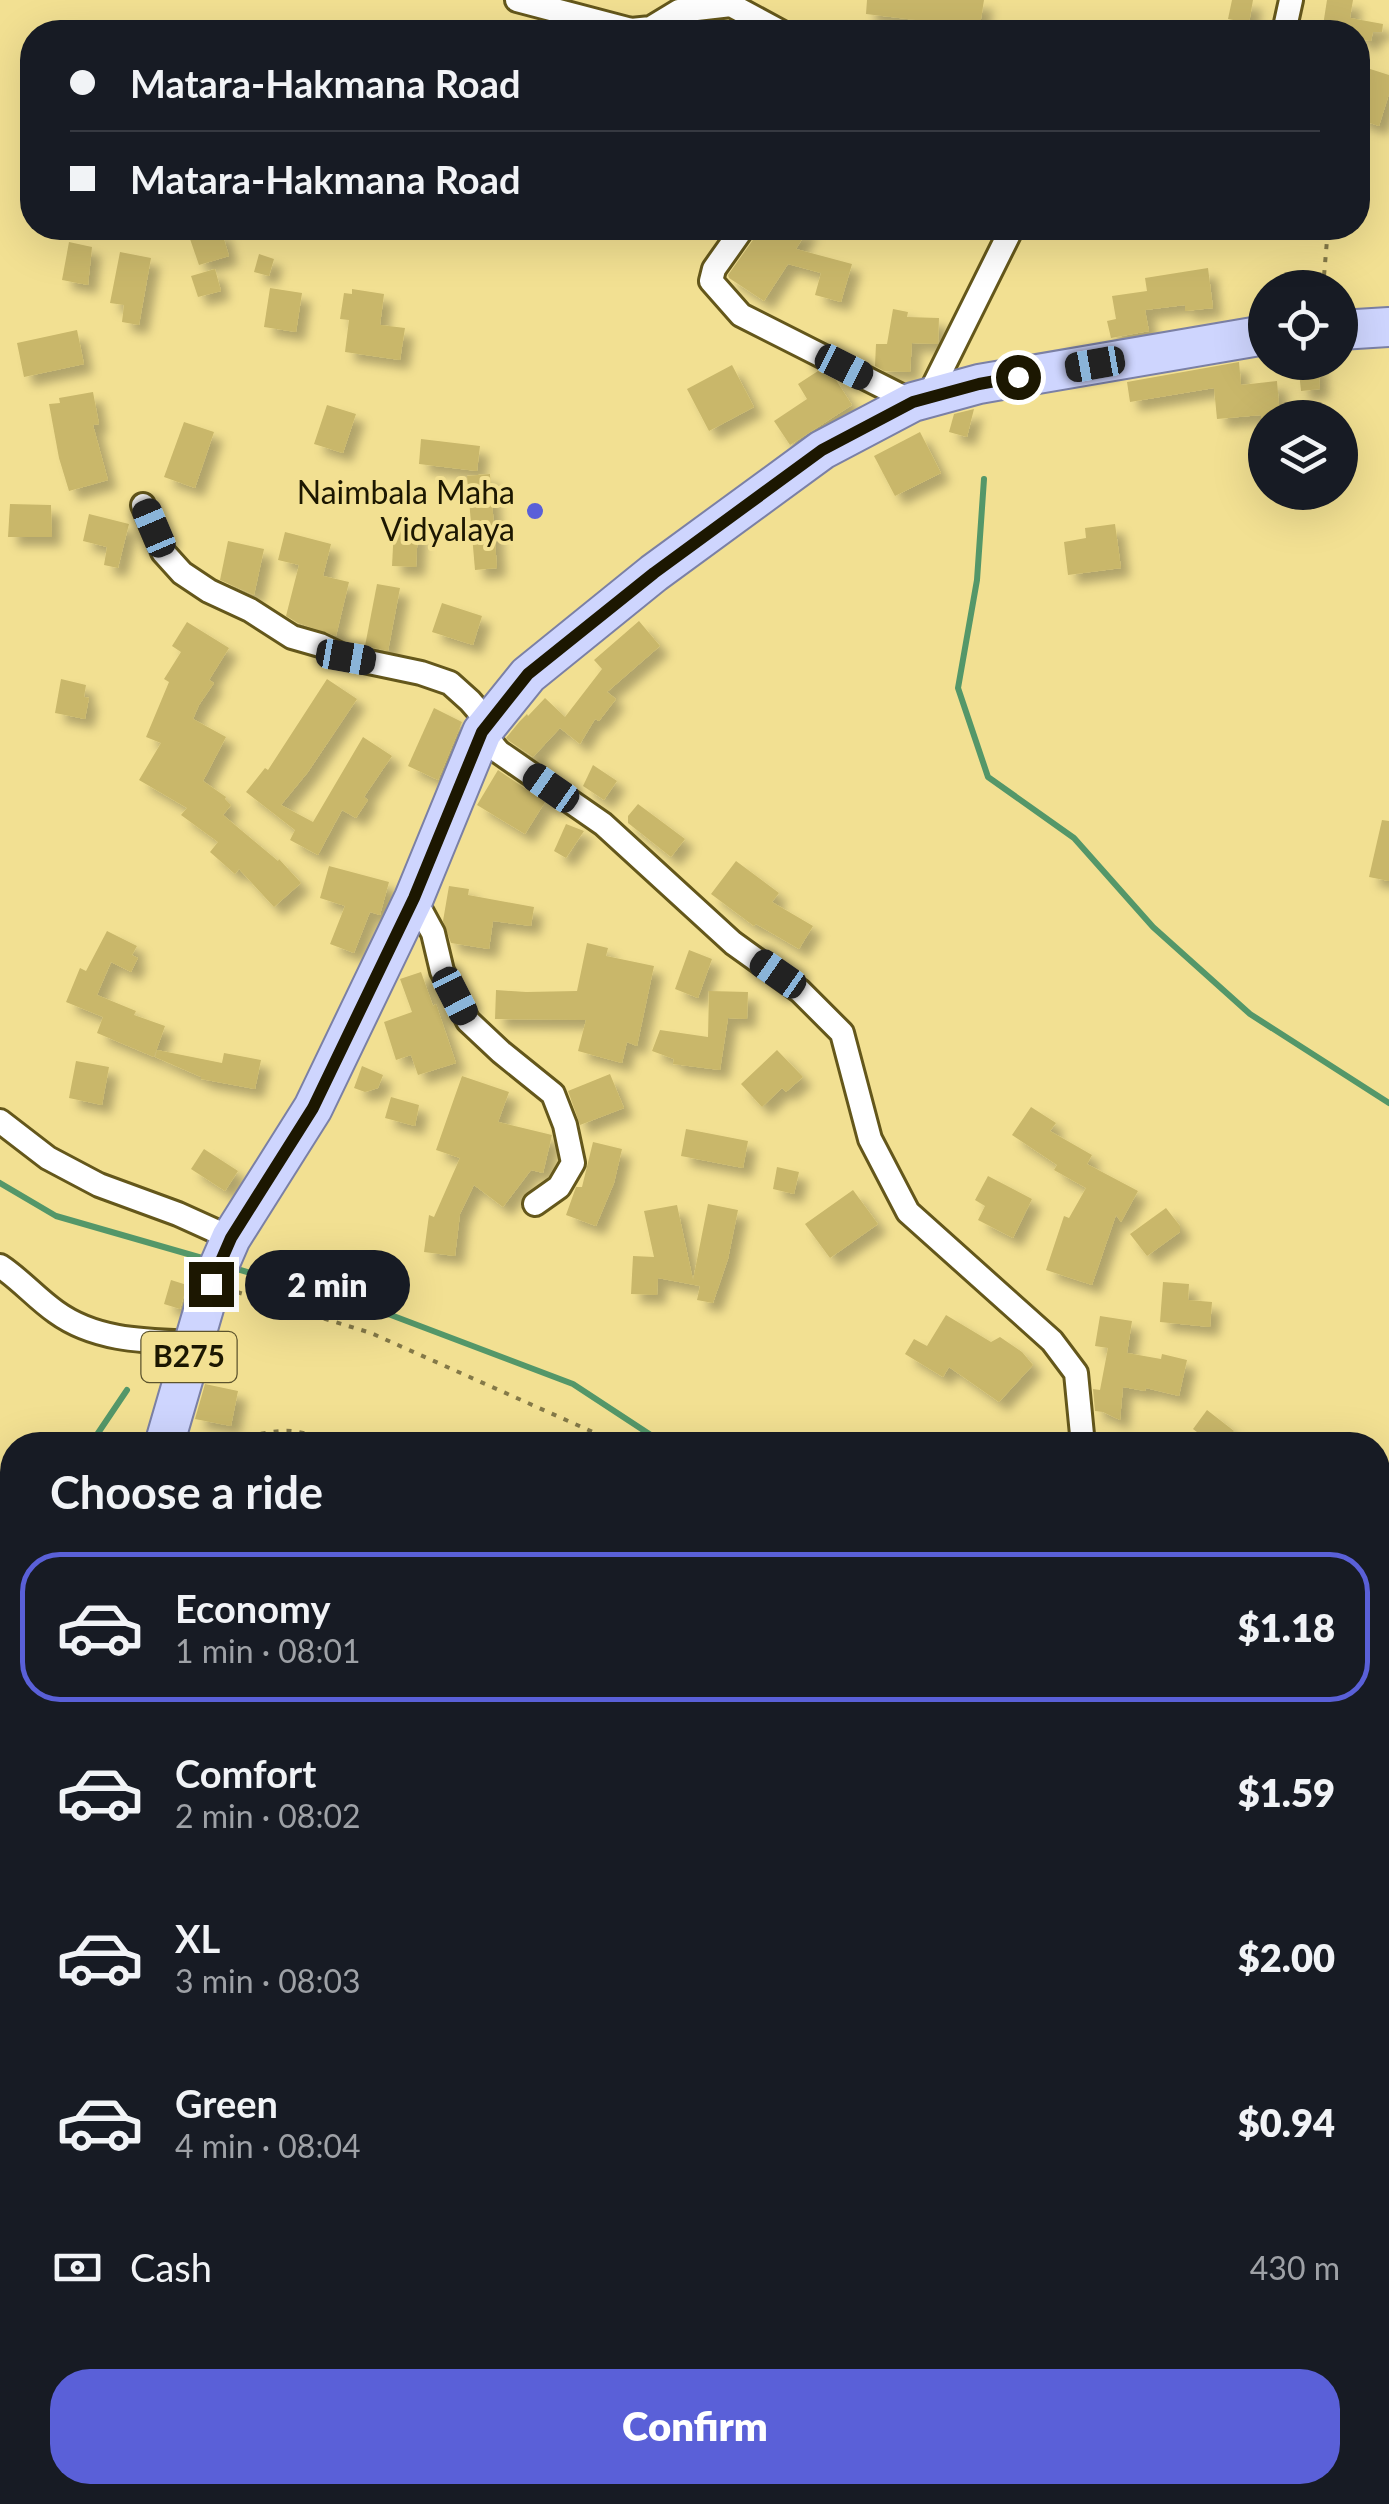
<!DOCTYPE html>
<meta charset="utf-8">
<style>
body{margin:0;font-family:Lato,sans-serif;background:#242831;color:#f1f3f6;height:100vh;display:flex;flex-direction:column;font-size:38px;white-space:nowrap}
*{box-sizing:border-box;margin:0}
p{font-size:32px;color:#9ea1a6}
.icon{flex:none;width:55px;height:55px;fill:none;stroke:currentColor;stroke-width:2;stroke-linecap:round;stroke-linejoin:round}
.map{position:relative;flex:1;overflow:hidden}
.panel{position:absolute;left:0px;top:1432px;width:1390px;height:1072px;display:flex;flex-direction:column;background:#171b24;border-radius:40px 40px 0 0;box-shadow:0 10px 40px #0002}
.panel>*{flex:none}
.guide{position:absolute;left:20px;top:20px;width:1350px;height:220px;border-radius:40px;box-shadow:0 10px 40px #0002;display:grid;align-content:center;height:220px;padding:0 50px;background:#171b24}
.controls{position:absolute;left:1248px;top:270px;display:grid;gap:20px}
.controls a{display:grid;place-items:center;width:110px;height:110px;border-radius:50%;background:#171b24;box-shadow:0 10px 40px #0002;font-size:50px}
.end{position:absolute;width:45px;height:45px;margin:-22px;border:12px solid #1c1701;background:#fff;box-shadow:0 0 0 5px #fff}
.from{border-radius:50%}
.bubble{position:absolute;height:70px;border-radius:35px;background:#171b24;box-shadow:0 10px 40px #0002;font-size:32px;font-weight:800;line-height:70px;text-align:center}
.car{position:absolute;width:30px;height:60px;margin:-30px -15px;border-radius:12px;box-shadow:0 0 8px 2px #0007;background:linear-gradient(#222 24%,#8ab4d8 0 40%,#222 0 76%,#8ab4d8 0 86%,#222 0)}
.guide b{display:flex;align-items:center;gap:35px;height:95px;font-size:38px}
.guide b+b{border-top:2px solid #363941}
.guide i{width:25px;height:25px;background:#f1f3f6}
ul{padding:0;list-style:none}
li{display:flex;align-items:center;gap:30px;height:150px;margin:0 20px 15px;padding:0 30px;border:5px solid transparent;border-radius:40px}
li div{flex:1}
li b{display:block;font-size:38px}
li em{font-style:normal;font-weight:800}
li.selected{border-color:#5a60d8}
li>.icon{width:90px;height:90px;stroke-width:1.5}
h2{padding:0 50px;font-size:45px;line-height:120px}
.pay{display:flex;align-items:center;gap:25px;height:110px;padding:0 50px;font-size:38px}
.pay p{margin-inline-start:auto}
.cta{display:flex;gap:20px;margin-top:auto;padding:20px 50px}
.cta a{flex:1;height:115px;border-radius:40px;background:#5a60d8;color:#fff;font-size:40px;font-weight:800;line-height:115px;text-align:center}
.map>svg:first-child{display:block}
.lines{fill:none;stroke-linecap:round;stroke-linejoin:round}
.stream{stroke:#549769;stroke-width:6}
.building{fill:#c9b76a;filter:url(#shadow)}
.street-casing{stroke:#64571b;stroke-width:28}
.primary-casing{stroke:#7b80a5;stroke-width:42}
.path{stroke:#847948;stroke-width:4;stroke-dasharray:5 8;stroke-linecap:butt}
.street{stroke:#fff;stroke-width:22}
.primary{stroke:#ced5fe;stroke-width:38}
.route{stroke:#1c1701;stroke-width:12}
.poi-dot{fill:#5a60d8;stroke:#f2e092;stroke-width:4}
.labels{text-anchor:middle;stroke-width:8;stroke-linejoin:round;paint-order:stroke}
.shield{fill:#f2e092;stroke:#5c532c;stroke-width:2.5}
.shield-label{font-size:30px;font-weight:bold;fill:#1c1701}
.poi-label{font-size:32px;fill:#1c1701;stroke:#f2e092;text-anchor:end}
</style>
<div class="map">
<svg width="1389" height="2504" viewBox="0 0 1389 2504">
<defs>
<filter id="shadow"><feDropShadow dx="9" dy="9" stdDeviation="5" flood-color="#0004"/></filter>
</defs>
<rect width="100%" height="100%" fill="#f2e092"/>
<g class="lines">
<g class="stream">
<polyline points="984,479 977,580 958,688 988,777 1074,838 1153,927 1250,1014 1389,1103"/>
<polyline points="0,1183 56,1216 209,1260"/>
<polyline points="230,1267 375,1309 573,1384 666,1445"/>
<polyline points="90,1445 127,1390"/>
<polyline points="0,1579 12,1560"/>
<polyline points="795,2504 800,2492"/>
</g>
</g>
<g class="building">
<polygon points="867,0 984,0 979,32 947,32 948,29 916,28 916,20 866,14"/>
<polygon points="1232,0 1253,0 1249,23 1228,19"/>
<polygon points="1327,0 1353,0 1350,18 1383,24 1382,32 1373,32 1371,41 1358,39 1358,32 1322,32"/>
<polygon points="1367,68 1389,75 1389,94 1379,126 1358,119 1358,94"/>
<polygon points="758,228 809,228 796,249 852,264 841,302 815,295 821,273 788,264 764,301 729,278 728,275 755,237"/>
<polygon points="221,229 229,256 199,265 190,239"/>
<polygon points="69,242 92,247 88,285 62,280"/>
<polygon points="120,252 151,258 139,325 122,322 124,305 110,303"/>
<polygon points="259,254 274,259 269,276 254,272"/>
<polygon points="1208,268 1213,308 1185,311 1185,305 1145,310 1149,331 1111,338 1107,321 1116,319 1112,296 1147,291 1145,278"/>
<polygon points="215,269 221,291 198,297 191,276"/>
<polygon points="270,288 302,293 296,332 264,327"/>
<polygon points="352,289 384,294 380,325 405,328 400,360 345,352 349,320 340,319 344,293 352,294"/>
<polygon points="893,309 908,312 907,317 939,318 938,344 912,343 910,372 884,371 875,366 876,344 887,344"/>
<polygon points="77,330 84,364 24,377 17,343"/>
<polygon points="1239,362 1241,385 1277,381 1280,418 1261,418 1261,415 1217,419 1214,388 1130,402 1127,382"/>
<polygon points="1298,362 1318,362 1320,389 1301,391"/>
<polygon points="732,365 754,407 709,431 687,389"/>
<polygon points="818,371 836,380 852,405 790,445 774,421 807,399 798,384"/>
<polygon points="93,392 99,424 93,425 108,480 69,491 59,458 49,404 60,403 59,398"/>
<polygon points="327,405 356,414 343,453 314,444"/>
<polygon points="974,409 967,437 949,432 954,414"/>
<polygon points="184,422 214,432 195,488 164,477"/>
<polygon points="920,432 941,473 895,496 874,456"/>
<polygon points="421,439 480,446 477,471 419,464"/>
<polygon points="490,474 497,568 475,570 467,476"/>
<polygon points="10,504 51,505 52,537 8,537"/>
<polygon points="89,514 129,524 118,568 104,565 107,547 83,541"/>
<polygon points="1115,524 1121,568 1068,575 1064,542 1086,538 1085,528"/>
<polygon points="394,528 418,529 416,567 392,566"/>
<polygon points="285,532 331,544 323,576 349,582 336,636 298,623 286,616 299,565 278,560"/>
<polygon points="228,541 264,549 254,595 220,580"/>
<polygon points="377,584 400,588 388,651 365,646"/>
<polygon points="442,603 482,616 473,645 432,632"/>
<polygon points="639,621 660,646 607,692 616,699 599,721 595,719 580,744 560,728 533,757 509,741 506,738 520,721 527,714 528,716 545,698 565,717 602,669 594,660"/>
<polygon points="187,622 229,648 209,680 214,683 199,705 193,719 226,737 203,781 226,797 225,799 231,805 223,815 278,861 279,859 301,883 274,907 239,869 235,874 210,852 218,842 181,815 187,808 139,780 161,743 146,737 169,682 164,679 181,652 172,646"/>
<polygon points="61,679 86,685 84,697 89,698 85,719 55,713"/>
<polygon points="327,679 357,699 308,772 281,805 313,822 363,737 392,756 364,797 368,800 356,818 342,810 318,855 290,840 295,830 246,792 265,768 268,770"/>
<polygon points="434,708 462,722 438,780 408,766"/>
<polygon points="593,765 617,781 604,800 583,786"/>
<polygon points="498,770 545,802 525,834 477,805"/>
<polygon points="638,804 685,839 671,857 628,823 628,816"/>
<polygon points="1382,820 1389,821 1389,881 1369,877"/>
<polygon points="566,824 584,831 566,858 554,851"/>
<polygon points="736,861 779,893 772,902 813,926 799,949 756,924 754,926 711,894"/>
<polygon points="329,866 389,882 380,915 370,912 354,953 330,944 345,906 320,898"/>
<polygon points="449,886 469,889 468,895 534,907 531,926 493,921 489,949 451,943 443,921"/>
<polygon points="107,931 137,946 132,955 138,958 131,972 111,962 97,995 136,1011 134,1015 165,1026 154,1057 97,1033 103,1017 66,1002 80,968 86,971"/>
<polygon points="587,943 608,948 606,956 654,966 637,1046 627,1042 622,1063 578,1051 586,1020 495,1019 496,990 526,992 577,991"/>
<polygon points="689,950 712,959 698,998 675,989"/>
<polygon points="421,972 433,1006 436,1004 456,1063 418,1075 411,1055 396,1060 384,1022 412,1012 400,979"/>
<polygon points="709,991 748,992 747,1019 728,1018 720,1070 673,1064 674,1059 652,1051 660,1030 708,1037"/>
<polygon points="157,1050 222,1063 224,1053 261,1060 255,1089 201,1079 201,1077 155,1057"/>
<polygon points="777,1050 803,1077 786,1092 782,1088 762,1107 741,1084"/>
<polygon points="76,1061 109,1067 102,1105 69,1098"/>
<polygon points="362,1066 383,1075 378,1088 365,1092 354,1088"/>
<polygon points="610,1074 624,1108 580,1125 568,1091"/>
<polygon points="462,1076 509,1092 498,1122 552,1135 543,1173 531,1170 503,1207 474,1185 460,1214 455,1256 424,1252 429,1215 434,1217 460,1158 436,1150"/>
<polygon points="391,1097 419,1105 415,1126 385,1118"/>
<polygon points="1031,1107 1056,1123 1050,1131 1092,1155 1087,1164 1138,1191 1121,1222 1116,1215 1092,1285 1046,1270 1064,1216 1069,1218 1086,1188 1054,1170 1057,1165 1012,1135"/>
<polygon points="686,1129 748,1141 743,1168 681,1156"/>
<polygon points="593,1142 622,1149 614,1183 596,1226 566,1215 576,1187 582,1187"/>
<polygon points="204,1149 238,1171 225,1191 191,1169"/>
<polygon points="777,1167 799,1172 794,1194 773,1189"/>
<polygon points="988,1176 1032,1199 1013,1238 978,1220 985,1206 975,1200"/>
<polygon points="853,1190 878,1224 830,1258 805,1224"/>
<polygon points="708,1204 738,1210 728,1259 713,1303 697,1300 700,1286 658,1278 657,1295 631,1294 633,1256 654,1257 644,1211 677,1205 693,1280"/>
<polygon points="1166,1208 1180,1226 1180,1232 1147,1256 1130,1234"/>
<polygon points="171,1280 187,1285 180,1309 164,1304"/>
<polygon points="1163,1282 1189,1284 1188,1300 1212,1302 1210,1327 1160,1322"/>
<polygon points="946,1315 991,1342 1000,1337 1022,1352 1033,1365 999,1402 949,1367 943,1377 905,1354 914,1339 927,1346"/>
<polygon points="1100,1316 1132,1321 1127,1353 1161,1359 1162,1354 1187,1360 1179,1396 1146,1388 1145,1391 1123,1387 1120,1420 1103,1412 1095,1411 1093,1389 1100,1390 1108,1348 1095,1346"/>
<polygon points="205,1384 238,1391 231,1426 195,1419"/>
<polygon points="1207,1410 1234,1431 1223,1445 1214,1445 1193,1429"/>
</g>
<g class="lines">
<g class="street-casing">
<g id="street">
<polyline points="517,0 631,30 651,28 679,11 731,5 781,32"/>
<polyline points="1284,32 1291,0"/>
<polyline points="743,228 714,269 711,281 741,315 913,402"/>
<polyline points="927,399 1012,228"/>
<polyline points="143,505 163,552 182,573 209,591 250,610 292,637 320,645 345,657 421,673 450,683 470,701 489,723"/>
<polyline points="482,732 499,752 603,824 733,943 800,991 842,1033 870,1139 908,1212 1052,1341 1076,1373 1083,1445"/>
<polyline points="414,898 433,933 442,971 468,1021 501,1052 553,1094 565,1125 573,1163 559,1187 535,1204"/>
<polyline points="0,1121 48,1158 99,1185 178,1214 231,1238"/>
<path d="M 0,1266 C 20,1279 36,1298 56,1312 C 96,1341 146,1341 194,1343"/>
</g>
</g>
<g class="primary-casing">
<g id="primary">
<polyline points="1340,330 1389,327"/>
<polyline points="164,1445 211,1284 231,1238 313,1108 414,898 482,732 528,675 654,573 822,450 913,402 979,384 1265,335"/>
<polyline points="24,2504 33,2492"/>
</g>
</g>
<g class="path">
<polyline points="1323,288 1328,228"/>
<polyline points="237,1292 371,1333 622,1445"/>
<path d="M 196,1437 C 209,1438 224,1439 237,1437 C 281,1432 290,1423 333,1445"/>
</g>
<use href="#street" class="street"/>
<use href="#primary" class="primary"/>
</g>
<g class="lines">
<polyline class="route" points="211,1284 231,1238 313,1108 414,898 482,732 528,674 654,573 822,450 913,402 979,384 1018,377"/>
</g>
<circle class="poi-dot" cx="535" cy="511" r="10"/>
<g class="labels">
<rect class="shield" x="141.5" y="1332" width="95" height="50" rx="8"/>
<g class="shield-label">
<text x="189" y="1367">B275</text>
</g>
<g class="poi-label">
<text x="515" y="504">Naimbala Maha<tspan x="515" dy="37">Vidyalaya</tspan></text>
</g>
</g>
</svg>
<div class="controls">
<a><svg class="icon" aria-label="locate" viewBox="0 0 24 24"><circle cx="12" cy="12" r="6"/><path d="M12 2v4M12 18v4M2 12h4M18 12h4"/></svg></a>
<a><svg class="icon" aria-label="layers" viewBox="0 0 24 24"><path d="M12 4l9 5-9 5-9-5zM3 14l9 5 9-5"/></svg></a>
</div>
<i class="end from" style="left:1018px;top:377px"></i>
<i class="end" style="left:211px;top:1284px"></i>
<div class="bubble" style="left:245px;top:1250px;width:165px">2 min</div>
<i class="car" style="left:1095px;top:364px;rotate:260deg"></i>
<i class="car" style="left:844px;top:367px;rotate:117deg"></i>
<i class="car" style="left:154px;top:528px;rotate:337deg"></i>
<i class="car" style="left:346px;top:657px;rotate:100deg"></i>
<i class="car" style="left:551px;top:788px;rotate:305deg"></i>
<i class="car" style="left:778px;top:974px;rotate:305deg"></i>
<i class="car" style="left:455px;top:996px;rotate:153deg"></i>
<div class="guide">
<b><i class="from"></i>Matara-Hakmana Road</b>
<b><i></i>Matara-Hakmana Road</b>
</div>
<section class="panel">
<h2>Choose a ride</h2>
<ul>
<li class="selected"><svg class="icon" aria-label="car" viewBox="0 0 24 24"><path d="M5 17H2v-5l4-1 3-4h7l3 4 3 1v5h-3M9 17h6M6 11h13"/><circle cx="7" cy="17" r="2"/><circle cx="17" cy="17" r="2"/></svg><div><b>Economy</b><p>1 min · 08:01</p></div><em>$1.18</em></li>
<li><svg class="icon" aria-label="car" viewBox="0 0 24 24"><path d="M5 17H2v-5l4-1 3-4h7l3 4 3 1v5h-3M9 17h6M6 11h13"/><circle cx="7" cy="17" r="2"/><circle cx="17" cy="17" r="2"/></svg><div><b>Comfort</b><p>2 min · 08:02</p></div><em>$1.59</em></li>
<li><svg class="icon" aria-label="car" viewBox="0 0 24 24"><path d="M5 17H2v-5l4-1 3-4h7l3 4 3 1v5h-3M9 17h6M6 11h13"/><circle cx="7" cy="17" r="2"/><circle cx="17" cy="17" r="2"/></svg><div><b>XL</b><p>3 min · 08:03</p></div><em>$2.00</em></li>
<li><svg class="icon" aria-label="car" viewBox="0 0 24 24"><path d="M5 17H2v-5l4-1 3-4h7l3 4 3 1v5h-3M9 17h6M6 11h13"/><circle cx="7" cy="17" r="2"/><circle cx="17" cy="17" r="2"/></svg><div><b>Green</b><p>4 min · 08:04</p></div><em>$0.94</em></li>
</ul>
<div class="pay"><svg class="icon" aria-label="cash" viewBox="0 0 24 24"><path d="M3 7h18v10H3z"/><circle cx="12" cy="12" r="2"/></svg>Cash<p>430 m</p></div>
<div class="cta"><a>Confirm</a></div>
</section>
</div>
